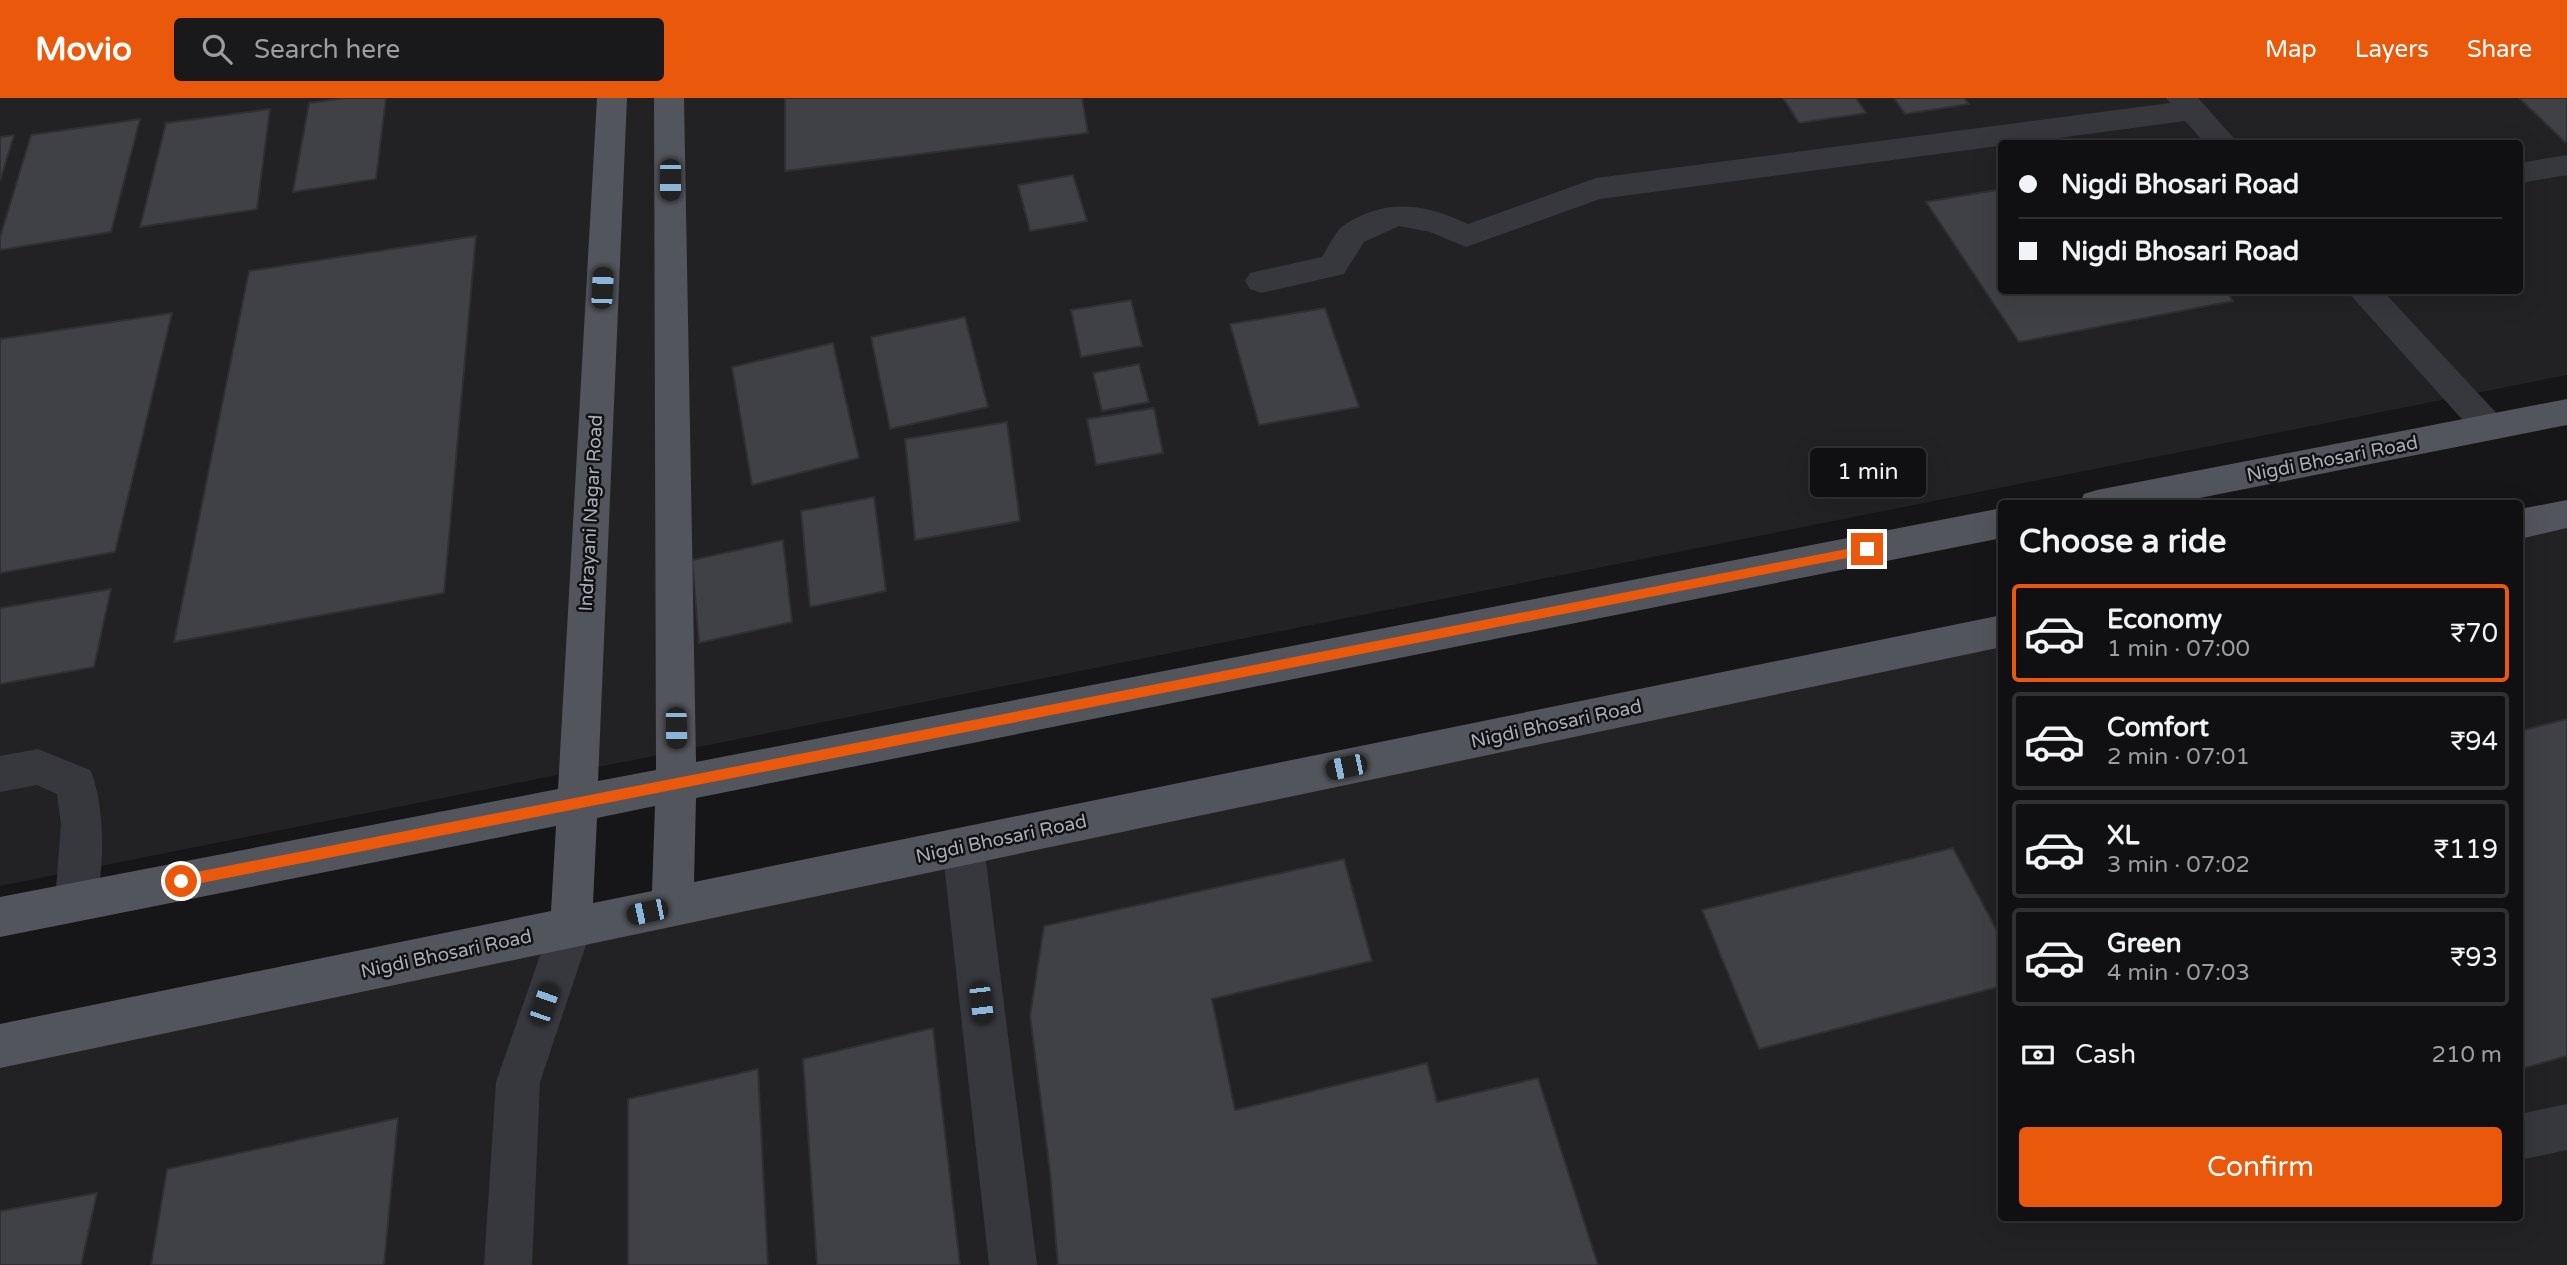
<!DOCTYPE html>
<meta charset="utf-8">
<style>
body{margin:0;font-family:"Varela Round",sans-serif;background:#19191b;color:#f1f3f6;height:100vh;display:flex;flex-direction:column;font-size:26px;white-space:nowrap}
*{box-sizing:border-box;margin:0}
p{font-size:23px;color:#9c9d9f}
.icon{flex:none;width:38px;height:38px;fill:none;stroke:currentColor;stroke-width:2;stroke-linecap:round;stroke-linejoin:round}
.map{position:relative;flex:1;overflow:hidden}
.side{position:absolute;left:1998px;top:402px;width:525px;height:721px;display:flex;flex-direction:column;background:#101012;border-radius:7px;box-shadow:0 7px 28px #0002,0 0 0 2px #303032}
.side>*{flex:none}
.banner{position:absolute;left:1998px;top:42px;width:525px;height:154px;border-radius:7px;box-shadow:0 7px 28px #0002,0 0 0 2px #303032;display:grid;align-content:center;height:154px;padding:0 21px;background:#101012}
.end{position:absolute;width:32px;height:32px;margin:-16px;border:9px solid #ea580c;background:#fff;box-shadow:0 0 0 4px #fff}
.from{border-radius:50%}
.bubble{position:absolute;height:49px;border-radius:7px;background:#101012;box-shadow:0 7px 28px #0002,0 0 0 2px #303032;font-size:23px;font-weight:600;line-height:49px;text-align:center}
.car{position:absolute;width:21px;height:42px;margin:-21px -10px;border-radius:9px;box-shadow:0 0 5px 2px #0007;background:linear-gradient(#222 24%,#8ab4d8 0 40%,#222 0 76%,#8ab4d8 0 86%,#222 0)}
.banner b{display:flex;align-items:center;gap:24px;height:66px;font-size:26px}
.banner b+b{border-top:2px solid #303032}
.banner i{width:18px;height:18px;background:#f1f3f6}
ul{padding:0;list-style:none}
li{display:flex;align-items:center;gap:21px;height:98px;margin:0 14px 10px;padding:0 7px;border:4px solid #303032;border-radius:7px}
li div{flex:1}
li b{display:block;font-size:26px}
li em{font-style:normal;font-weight:600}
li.current{border-color:#ea580c}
li>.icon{width:63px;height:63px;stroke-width:1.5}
h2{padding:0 21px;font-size:32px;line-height:84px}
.pay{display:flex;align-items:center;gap:18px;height:77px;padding:0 21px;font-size:26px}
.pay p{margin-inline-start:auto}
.button{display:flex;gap:14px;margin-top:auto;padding:14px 21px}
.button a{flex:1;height:80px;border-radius:7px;background:#ea580c;color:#fff;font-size:28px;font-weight:600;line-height:80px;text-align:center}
header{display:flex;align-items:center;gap:42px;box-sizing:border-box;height:98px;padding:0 35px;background:#ea580c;color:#fff}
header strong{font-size:33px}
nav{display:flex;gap:38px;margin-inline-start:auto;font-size:24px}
.search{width:490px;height:63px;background:#19191b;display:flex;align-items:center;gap:18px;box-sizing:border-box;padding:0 24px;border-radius:7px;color:#9c9d9f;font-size:26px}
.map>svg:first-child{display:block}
.built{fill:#222225;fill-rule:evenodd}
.building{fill:#404145;stroke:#303034;stroke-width:2}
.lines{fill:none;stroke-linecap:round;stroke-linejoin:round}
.minor{fill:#37383d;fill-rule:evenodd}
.major{fill:#53555c;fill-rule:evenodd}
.route{fill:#ea580c}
.labels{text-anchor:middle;stroke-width:5;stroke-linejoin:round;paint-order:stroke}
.street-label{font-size:19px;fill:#a8adb8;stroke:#111113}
</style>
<header>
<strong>Movio</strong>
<div class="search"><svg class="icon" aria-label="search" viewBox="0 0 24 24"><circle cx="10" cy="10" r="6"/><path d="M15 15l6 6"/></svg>Search here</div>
<nav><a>Map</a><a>Layers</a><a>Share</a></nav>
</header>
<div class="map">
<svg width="2567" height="1167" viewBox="0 0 2567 1167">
<rect width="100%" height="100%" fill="#161618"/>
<g class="built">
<path d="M 0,0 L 2567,0 L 2567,277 L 0,788 ZM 2002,46 L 2520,46 L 2520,192 L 2002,192 Z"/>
<polygon points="2567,428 2567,1167 0,1167 0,966 2002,546 2002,1120 2520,1120 2520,438"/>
</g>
<g class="building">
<polygon points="345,0 386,0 376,81 293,94 309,5"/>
<polygon points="785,0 1082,0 1088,35 785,73"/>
<polygon points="1783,0 1856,0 1866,15 1799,25"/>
<polygon points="1894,0 1964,0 1969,6 1905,16"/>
<polygon points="2519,0 2567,0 2567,44 2565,44"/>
<polygon points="270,11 257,111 140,129 166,25"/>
<polygon points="140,21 111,134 0,152 0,139 31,37"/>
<polygon points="14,37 0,83 0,39"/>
<polygon points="1073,77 1087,123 1030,133 1018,87"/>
<polygon points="2002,91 2002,192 2225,192 2233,203 2019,244 1926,104"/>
<polygon points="476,138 444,495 174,544 249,173"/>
<polygon points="1131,202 1142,248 1081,259 1071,212"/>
<polygon points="1325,210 1359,309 1259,327 1230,226"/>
<polygon points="172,215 115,454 0,475 0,241"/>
<polygon points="965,219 988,309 890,331 871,239"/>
<polygon points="833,245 859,360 752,387 732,269"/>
<polygon points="1139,266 1149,304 1102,313 1093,275"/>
<polygon points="1154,310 1163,355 1096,367 1087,321"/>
<polygon points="1007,324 1020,423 915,442 905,341"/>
<polygon points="874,399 886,493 810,509 801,413"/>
<polygon points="783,442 792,524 699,545 692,462"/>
<polygon points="111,491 94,569 0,586 0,510"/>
<polygon points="2567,621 2567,958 2520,971 2520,633"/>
<polygon points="1953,750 2002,842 2002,888 1759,951 1702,812"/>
<polygon points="1344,761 1372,863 1212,901 1235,1012 1427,965 1437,1004 1538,980 1598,1167 1058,1167 1050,1074 1030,918 1044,828"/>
<polygon points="933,930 960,1167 817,1167 803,961"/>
<polygon points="758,971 768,1167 628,1167 628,1001"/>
<polygon points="398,1020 384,1167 151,1167 167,1071"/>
<polygon points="97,1095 81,1167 0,1167 0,1113"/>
</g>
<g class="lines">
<g class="minor">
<path d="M 2166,0 L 2198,0 L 2239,46 L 2206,46 L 2185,23 L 1600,101 L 1466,149 L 1430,134 L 1399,128 L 1364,144 L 1344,176 L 1261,195 L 1250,191 L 1245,183 L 1250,175 L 1322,159 C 1328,150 1335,133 1344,127 C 1385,100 1425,105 1468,126 L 1596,80 L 2170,5 Z"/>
<polygon points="2567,57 2567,77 2520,85 2520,65"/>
<polygon points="2346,192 2382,192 2501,320 2506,329 2501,338 2489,342 2477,338"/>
<path d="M 38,651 L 90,672 C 106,706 106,784 91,818 L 76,824 L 61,818 L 55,804 L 61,726 L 57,696 L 37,687 L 0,694 L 0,658 Z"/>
<polygon points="963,729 978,735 984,748 1037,1167 989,1167 942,748 948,735"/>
<polygon points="571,809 586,815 592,829 540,984 532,1167 484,1167 496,984 550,829 556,815"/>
<polygon points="2567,1006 2567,1052 2520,1062 2520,1016"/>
</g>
<g class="major">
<path d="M 597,0 L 627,0 L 598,683 L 656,672 L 654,0 L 684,0 L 696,664 L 2002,410 L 2002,440 L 696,700 L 694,784 L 2002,517 L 2002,549 L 0,970 L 0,926 L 551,813 L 556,728 L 0,839 L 0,799 L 558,691 ZM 655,708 L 652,793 L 593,805 L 597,720 Z"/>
<polygon points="2567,301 2567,327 2169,406 2079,406 2084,396 2097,392"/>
<polygon points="2567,402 2567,430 2520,441 2520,411"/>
</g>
</g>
<polygon class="route" points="1867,447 1872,451 1867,456 181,789 175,783 181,777"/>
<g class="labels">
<g class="street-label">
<text transform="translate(2332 360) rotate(-11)" y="7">Nigdi Bhosari Road</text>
<text transform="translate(590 415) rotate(-87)" y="7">Indrayani Nagar Road</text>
<text transform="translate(1556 625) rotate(-12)" y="7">Nigdi Bhosari Road</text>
<text transform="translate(1001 740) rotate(-12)" y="7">Nigdi Bhosari Road</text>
<text transform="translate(446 855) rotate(-12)" y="7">Nigdi Bhosari Road</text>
</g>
</g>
</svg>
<i class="end from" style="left:181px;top:783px"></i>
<i class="end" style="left:1867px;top:451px"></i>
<div class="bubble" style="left:1810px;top:350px;width:116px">1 min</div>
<i class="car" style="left:670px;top:82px;rotate:180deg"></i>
<i class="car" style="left:602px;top:190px;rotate:3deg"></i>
<i class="car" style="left:676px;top:630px;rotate:179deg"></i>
<i class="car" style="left:1346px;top:669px;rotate:258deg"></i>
<i class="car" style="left:647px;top:814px;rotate:258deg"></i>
<i class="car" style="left:981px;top:905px;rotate:173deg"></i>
<i class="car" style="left:544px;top:906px;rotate:19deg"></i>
<div class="banner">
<b><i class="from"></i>Nigdi Bhosari Road</b>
<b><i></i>Nigdi Bhosari Road</b>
</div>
<section class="side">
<h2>Choose a ride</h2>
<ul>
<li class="current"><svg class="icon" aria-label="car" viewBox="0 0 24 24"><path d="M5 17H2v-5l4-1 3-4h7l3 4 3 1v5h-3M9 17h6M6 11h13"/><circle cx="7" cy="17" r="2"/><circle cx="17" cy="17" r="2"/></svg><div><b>Economy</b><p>1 min · 07:00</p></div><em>₹70</em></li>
<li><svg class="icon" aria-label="car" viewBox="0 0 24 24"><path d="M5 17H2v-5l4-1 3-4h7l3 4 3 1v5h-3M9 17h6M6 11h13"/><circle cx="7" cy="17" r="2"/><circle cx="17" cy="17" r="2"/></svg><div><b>Comfort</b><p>2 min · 07:01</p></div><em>₹94</em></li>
<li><svg class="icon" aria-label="car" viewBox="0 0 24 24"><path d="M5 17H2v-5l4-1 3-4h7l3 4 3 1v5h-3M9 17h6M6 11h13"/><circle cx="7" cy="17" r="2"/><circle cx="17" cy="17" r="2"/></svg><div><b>XL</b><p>3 min · 07:02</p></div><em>₹119</em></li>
<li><svg class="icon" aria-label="car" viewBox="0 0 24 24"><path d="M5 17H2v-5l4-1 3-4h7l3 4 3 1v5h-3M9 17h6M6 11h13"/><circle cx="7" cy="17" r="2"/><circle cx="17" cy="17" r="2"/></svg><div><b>Green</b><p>4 min · 07:03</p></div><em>₹93</em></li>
</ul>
<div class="pay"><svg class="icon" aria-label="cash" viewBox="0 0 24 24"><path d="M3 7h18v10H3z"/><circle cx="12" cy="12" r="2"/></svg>Cash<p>210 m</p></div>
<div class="button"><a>Confirm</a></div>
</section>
</div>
